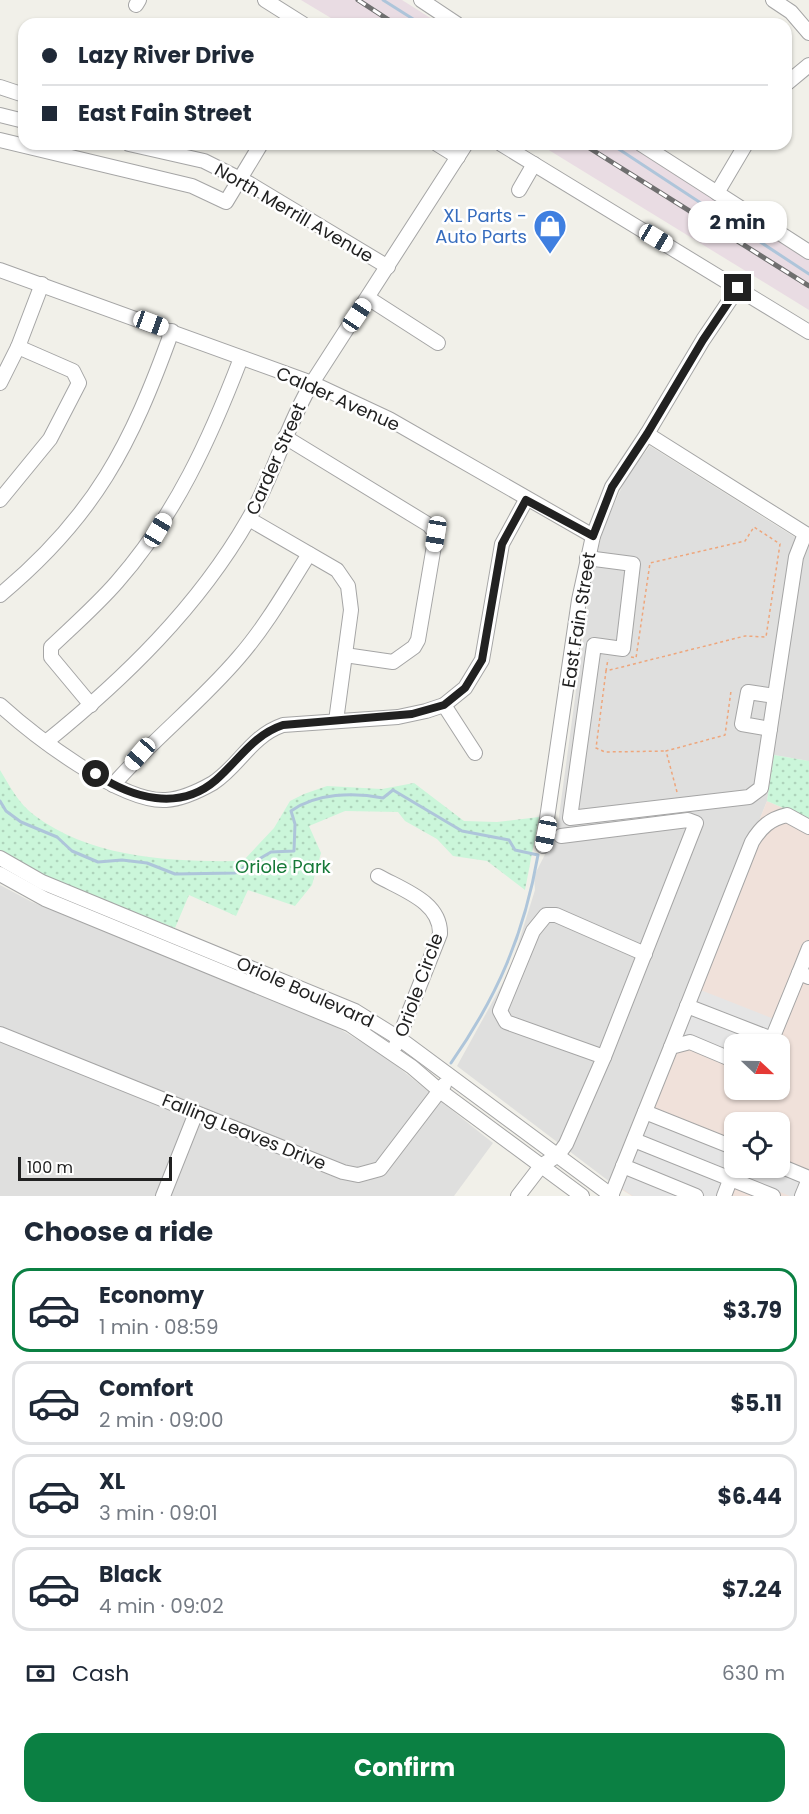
<!DOCTYPE html>
<meta charset="utf-8">
<style>
body{margin:0;font-family:Poppins,sans-serif;background:#f2f2f3;color:#1f2937;height:100vh;display:flex;flex-direction:column;font-size:22px;white-space:nowrap}
*{box-sizing:border-box;margin:0}
p{font-size:20px;color:#747a83}
.icon{flex:none;width:33px;height:33px;fill:none;stroke:currentColor;stroke-width:2;stroke-linecap:round;stroke-linejoin:round}
.map{position:relative;height:1196px;overflow:hidden}
.panel{display:flex;flex-direction:column;background:#fff;flex:1}
.panel>*{flex:none}
.hud{position:absolute;left:18px;top:18px;width:774px;height:132px;border-radius:18px;box-shadow:0 2px 4px #0004;display:grid;align-content:center;height:132px;padding:0 24px;background:#fff}
.needle{width:39px;rotate:112deg}
.fabs{position:absolute;left:724px;top:1034px;display:grid;gap:12px}
.fabs a{display:grid;place-items:center;width:66px;height:66px;border-radius:12px;background:#fff;box-shadow:0 2px 4px #0004;font-size:30px}
.scale{position:absolute;left:18px;bottom:15px;width:154px;box-sizing:border-box;padding-left:6px;border:3px solid #212121;border-top:0;font-size:16px;line-height:21px;white-space:nowrap;color:#212121;-webkit-text-stroke:4px #fff;paint-order:stroke}
.end{position:absolute;width:27px;height:27px;margin:-14px;border:8px solid #212121;background:#fff;box-shadow:0 0 0 3px #fff}
.from{border-radius:50%}
.bubble{position:absolute;height:42px;border-radius:18px;background:#fff;box-shadow:0 2px 4px #0004;font-size:20px;font-weight:700;line-height:42px;text-align:center}
.car{position:absolute;width:18px;height:36px;margin:-18px -9px;border-radius:8px;box-shadow:0 0 4px 2px #0007;background:linear-gradient(#fff 24%,#345 0 40%,#fff 0 76%,#345 0 86%,#fff 0)}
.hud b{display:flex;align-items:center;gap:21px;height:57px;font-size:22px}
.hud b+b{border-top:2px solid #e0e1e3}
.hud i{width:15px;height:15px;background:#1f2937}
ul{padding:0;list-style:none}
li{display:flex;align-items:center;gap:18px;height:84px;margin:0 12px 9px;padding:0 12px;border:3px solid #e0e1e3;border-radius:18px}
li div{flex:1}
li b{display:block;font-size:22px}
li em{font-style:normal;font-weight:700}
li.active{border-color:#0b8043}
li>.icon{width:54px;height:54px;stroke-width:1.5}
h2{padding:0 24px;font-size:27px;line-height:72px}
.pay{display:flex;align-items:center;gap:15px;height:66px;padding:0 24px;font-size:22px}
.pay p{margin-inline-start:auto}
.button{display:flex;gap:12px;margin-top:auto;padding:12px 24px}
.button a{flex:1;height:69px;border-radius:18px;background:#0b8043;color:#fff;font-size:24px;font-weight:700;line-height:69px;text-align:center}
.map>svg:first-child{display:block}
.residential{fill:#dfdfde}
.commercial{fill:#f0e1da;fill-rule:evenodd}
.railway{fill:#e9dce3}
.park{fill:url(#park-dots)}
.parking{fill:#e5e5e5}
.lines{fill:none;stroke-linecap:round;stroke-linejoin:round}
.stream{stroke:#aec5da;stroke-width:3}
.minor-casing{stroke:#a5a5a5;stroke-width:16}
.path{stroke:#eea67c;stroke-width:1.5;stroke-dasharray:3 3;stroke-linecap:butt}
.minor{stroke:#fff;stroke-width:14}
.rail-casing{stroke:#6f6f6f;stroke-width:5}
.rail{stroke:#fff;stroke-width:3;stroke-dasharray:9;stroke-linecap:butt}
.route{stroke:#212121;stroke-width:8}
.labels{text-anchor:middle;stroke-width:5;stroke-linejoin:round;paint-order:stroke}
.street-label{font-size:18px;fill:#212121;stroke:#fff}
.shop-label{font-size:18px;fill:#366cbe;stroke:#fff;text-anchor:end}
.park-label{font-size:18px;fill:#167938;stroke:#fff}
</style>
<div class="map">
<svg width="809" height="1196" viewBox="0 0 809 1196">
<defs>
<pattern id="park-dots" width="8" height="8" patternUnits="userSpaceOnUse" patternTransform="scale(1.5)"><rect width="8" height="8" fill="#cbf6da"/><path d="M2 2h.1M6 6h.1" fill="none" stroke="#aed3bb" stroke-width="1.8" stroke-linecap="round"/></pattern>
</defs>
<rect width="100%" height="100%" fill="#f1f0e9"/>
<g class="residential">
<polygon points="650,446 809,546 809,761 774,755 767,801 614,1185 457,1066 510,970 535,890 534,876 557,831 593,565 605,524 627,476"/>
<polygon points="0,885 32,902 333,1025 383,1055 493,1143 454,1196 0,1196"/>
</g>
<path class="commercial" d="M 767,801 L 809,819 L 809,1196 L 632,1196 L 614,1185 ZM 735,1044 L 780,1044 L 780,1089 L 735,1089 ZM 735,1122 L 780,1122 L 780,1167 L 735,1167 Z"/>
<g class="railway">
<polygon points="301,0 402,0 440,24 341,24"/>
<polygon points="539,144 627,144 809,260 809,310"/>
</g>
<g class="park">
<polygon points="774,755 809,761 809,819 767,801"/>
<path d="M 0,770 C 9,785 19,804 34,815 C 93,859 172,862 243,861 L 274,828 L 290,801 L 304,794 L 327,786 L 382,789 L 414,783 L 464,821 L 497,822 L 539,817 L 525,890 L 487,861 L 453,856 L 437,839 L 405,821 L 398,812 L 345,811 L 309,826 L 321,853 L 312,885 L 295,906 L 248,890 L 236,916 L 189,895 L 175,928 L 57,882 L 0,850 Z"/>
</g>
<g class="parking">
<polygon points="698,989 774,1019 764,1044 735,1044 735,1053 696,1037 678,1040"/>
<polygon points="648,1119 735,1154 718,1196 633,1196 621,1188"/>
<polygon points="741,1167 767,1167 809,1184 809,1196 790,1196 738,1175"/>
</g>
<g class="lines">
<g class="stream">
<polyline points="383,0 421,24"/>
<polyline points="611,144 809,274"/>
<path d="M 0,801 L 6,811 L 21,822 L 57,837 L 72,851 L 98,862 L 122,860 L 147,863 L 175,874 L 235,873 L 271,852 L 294,851 L 295,824 L 291,811 C 316,793 354,792 383,798 L 393,790 L 462,831 L 509,840 L 515,850 L 538,855 C 524,935 497,997 451,1063"/>
</g>
<g class="minor-casing">
<g id="minor">
<polyline points="265,0 303,24"/>
<polyline points="421,0 457,24"/>
<polyline points="773,0 791,12 809,33"/>
<polyline points="136,5 139,0"/>
<polyline points="786,84 809,65"/>
<polyline points="0,87 24,95"/>
<polyline points="0,115 24,121"/>
<polyline points="0,140 192,186 226,202 261,144"/>
<polyline points="129,144 204,161 250,184 388,267"/>
<polyline points="437,144 458,157"/>
<polyline points="501,144 809,332"/>
<polyline points="641,144 809,252"/>
<polyline points="519,190 534,164"/>
<polyline points="717,193 746,144"/>
<polyline points="0,270 312,383 389,419 593,536"/>
<polyline points="368,298 438,343"/>
<polyline points="0,383 18,347 42,284"/>
<polyline points="647,434 809,536"/>
<polyline points="285,437 429,525 436,534 418,640 414,647 393,662 345,655"/>
<polyline points="0,500 50,439 79,383 73,371 18,347"/>
<polyline points="249,519 337,570 348,586 351,610 336,721"/>
<polyline points="587,558 633,564 623,649 594,645 570,818 749,797 761,788 796,557 805,534"/>
<path d="M 0,595 C 95,516 131,445 172,331"/>
<path d="M 0,705 C 33,735 121,803 166,800 C 182,799 199,791 213,783 C 239,766 251,736 283,725 L 398,717 L 426,711 L 444,705 L 465,688 L 482,660 L 502,544 L 526,500"/>
<path d="M 91,705 L 51,657 L 51,647 C 73,626 97,605 117,582 C 175,516 210,439 241,358"/>
<polyline points="444,705 475,753"/>
<polyline points="770,729 742,724 748,692 775,696"/>
<path d="M 46,742 C 124,679 198,607 248,520 C 274,476 286,426 312,383 L 466,144"/>
<path d="M 113,785 C 152,740 200,703 239,657 C 266,626 287,589 309,554"/>
<polyline points="561,836 688,820 696,823 604,1057"/>
<polyline points="543,846 579,600 593,536 612,487 647,434 703,340 738,288"/>
<polyline points="0,858 42,882 355,1011 400,1039 612,1196"/>
<polyline points="0,874 45,899 349,1024 412,1067 440,1091 582,1196"/>
<path d="M 378,876 C 403,890 441,902 440,934 L 396,1045"/>
<polyline points="799,973 809,948"/>
<polyline points="687,1006 772,1039"/>
<polyline points="0,1034 343,1172 358,1175 380,1169 444,1085"/>
<polyline points="770,1044 799,973 809,977"/>
<path d="M 671,1047 L 752,842 C 761,827 770,819 787,815 L 809,827"/>
<polyline points="645,1112 735,1148"/>
<polyline points="634,1140 773,1196"/>
<polyline points="623,1166 696,1196"/>
<polyline points="780,1166 809,1178"/>
<polyline points="163,1196 196,1113"/>
<polyline points="518,1196 541,1166 558,1155 566,1144 604,1057 506,1022 500,1011 533,931 546,915 556,915 645,954"/>
<polyline points="611,1196 671,1047 690,1042 735,1061"/>
<polyline points="724,1196 735,1167"/>
<polyline points="802,1196 809,1179"/>
</g>
</g>
<g class="path">
<polyline points="631,657 636,658 650,563 745,541 754,527 780,544 766,637 745,636 606,671 596,748 605,752 666,751"/>
<polyline points="606,671 608,659"/>
<polyline points="677,792 666,751 725,735 731,691"/>
</g>
<use href="#minor" class="minor"/>
<g class="rail-casing">
<g id="rail">
<polyline points="358,0 395,24"/>
<polyline points="583,144 809,286"/>
</g>
</g>
<use href="#rail" class="rail"/>
</g>
<g class="lines">
<path class="route" d="M 96,774 C 132,798 179,812 216,780 C 239,760 253,735 283,725 L 412,714 L 444,705 L 465,688 L 482,660 L 502,544 L 526,500 L 593,536 L 612,487 L 647,434 L 703,340 L 738,288"/>
</g>
<defs>
<g id="shop-pin" transform="scale(1.725)"><path d="M0 17L-7.5 6A9.5 9.5 0 1 1 7.5 6Z" fill="#3f7fe0" stroke="#fff"/><path d="M-5-2.5h2.3a2.7 3.5 0 0 1 5.4 0H5L5.5 6h-11ZM-1.5-2.5h3a1.5 2.3 0 0 0-3 0Z" fill="#fff"/></g>
</defs>
<g fill-rule="evenodd">
<use href="#shop-pin" x="550" y="226"/>
</g>
<g class="labels">
<g class="street-label">
<text transform="translate(294 213) rotate(30)" y="6">North Merrill Avenue</text>
<text transform="translate(338 399) rotate(24)" y="6">Calder Avenue</text>
<text transform="translate(276 459) rotate(-66)" y="6">Carder Street</text>
<text transform="translate(579 620) rotate(-81)" y="6">East Fain Street</text>
<text transform="translate(419 985) rotate(-70)" y="6">Oriole Circle</text>
<text transform="translate(305 992) rotate(24)" y="6">Oriole Boulevard</text>
<text transform="translate(244 1132) rotate(22)" y="6">Falling Leaves Drive</text>
</g>
<g class="shop-label">
<text x="527" y="222">XL Parts -<tspan x="527" dy="21">Auto Parts</tspan></text>
</g>
<g class="park-label">
<text x="283" y="873">Oriole Park</text>
</g>
</g>
</svg>
<div class="fabs">
<a><svg class="needle" viewBox="-14 -14 28 28"><path d="M0-13l5 13h-10z" fill="#e53935"/><path d="M0 13l5-13h-10z" fill="#747a83"/></svg></a>
<a><svg class="icon" aria-label="locate" viewBox="0 0 24 24"><circle cx="12" cy="12" r="6"/><path d="M12 2v4M12 18v4M2 12h4M18 12h4"/></svg></a>
</div>
<div class="scale">100 m</div>
<i class="end from" style="left:96px;top:774px"></i>
<i class="end" style="left:738px;top:288px"></i>
<div class="bubble" style="left:688px;top:201px;width:99px">2 min</div>
<i class="car" style="left:656px;top:238px;rotate:121deg"></i>
<i class="car" style="left:357px;top:315px;rotate:34deg"></i>
<i class="car" style="left:151px;top:323px;rotate:110deg"></i>
<i class="car" style="left:158px;top:530px;rotate:31deg"></i>
<i class="car" style="left:436px;top:534px;rotate:189deg"></i>
<i class="car" style="left:140px;top:754px;rotate:221deg"></i>
<i class="car" style="left:546px;top:834px;rotate:191deg"></i>
<div class="hud">
<b><i class="from"></i>Lazy River Drive</b>
<b><i></i>East Fain Street</b>
</div>
</div>
<section class="panel">
<h2>Choose a ride</h2>
<ul>
<li class="active"><svg class="icon" aria-label="car" viewBox="0 0 24 24"><path d="M5 17H2v-5l4-1 3-4h7l3 4 3 1v5h-3M9 17h6M6 11h13"/><circle cx="7" cy="17" r="2"/><circle cx="17" cy="17" r="2"/></svg><div><b>Economy</b><p>1 min · 08:59</p></div><em>$3.79</em></li>
<li><svg class="icon" aria-label="car" viewBox="0 0 24 24"><path d="M5 17H2v-5l4-1 3-4h7l3 4 3 1v5h-3M9 17h6M6 11h13"/><circle cx="7" cy="17" r="2"/><circle cx="17" cy="17" r="2"/></svg><div><b>Comfort</b><p>2 min · 09:00</p></div><em>$5.11</em></li>
<li><svg class="icon" aria-label="car" viewBox="0 0 24 24"><path d="M5 17H2v-5l4-1 3-4h7l3 4 3 1v5h-3M9 17h6M6 11h13"/><circle cx="7" cy="17" r="2"/><circle cx="17" cy="17" r="2"/></svg><div><b>XL</b><p>3 min · 09:01</p></div><em>$6.44</em></li>
<li><svg class="icon" aria-label="car" viewBox="0 0 24 24"><path d="M5 17H2v-5l4-1 3-4h7l3 4 3 1v5h-3M9 17h6M6 11h13"/><circle cx="7" cy="17" r="2"/><circle cx="17" cy="17" r="2"/></svg><div><b>Black</b><p>4 min · 09:02</p></div><em>$7.24</em></li>
</ul>
<div class="pay"><svg class="icon" aria-label="cash" viewBox="0 0 24 24"><path d="M3 7h18v10H3z"/><circle cx="12" cy="12" r="2"/></svg>Cash<p>630 m</p></div>
<div class="button"><a>Confirm</a></div>
</section>
